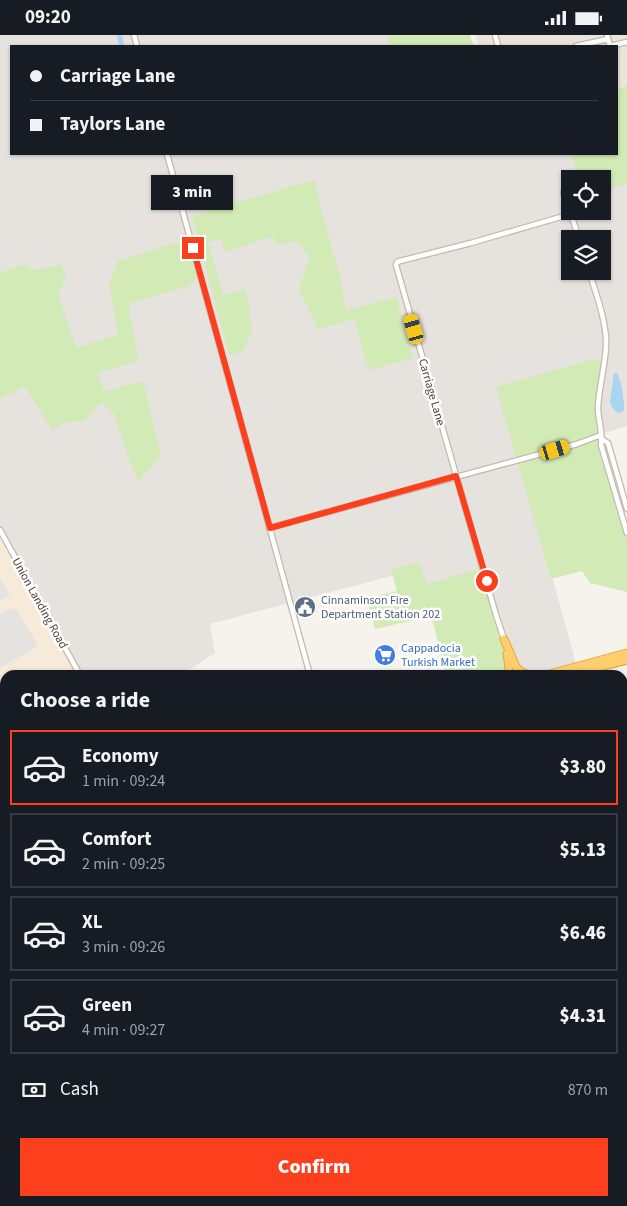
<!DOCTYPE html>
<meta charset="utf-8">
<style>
body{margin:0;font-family:"Source Sans 3",sans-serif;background:#20242c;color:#f1f3f6;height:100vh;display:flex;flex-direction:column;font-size:19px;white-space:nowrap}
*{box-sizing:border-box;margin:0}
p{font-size:16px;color:#9ea1a6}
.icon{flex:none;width:28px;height:28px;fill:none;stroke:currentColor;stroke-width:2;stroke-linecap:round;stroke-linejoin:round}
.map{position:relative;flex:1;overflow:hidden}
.details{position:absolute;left:0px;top:635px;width:628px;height:536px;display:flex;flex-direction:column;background:#171b24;border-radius:15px 15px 0 0;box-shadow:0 1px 4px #0004}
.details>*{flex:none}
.top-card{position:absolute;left:10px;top:10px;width:608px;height:110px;border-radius:0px;box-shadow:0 1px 4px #0004;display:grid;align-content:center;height:110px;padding:0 20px;background:#171b24}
.buttons{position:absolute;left:561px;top:135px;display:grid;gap:10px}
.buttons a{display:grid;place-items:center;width:50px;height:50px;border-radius:0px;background:#171b24;box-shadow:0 1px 4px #0004;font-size:25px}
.end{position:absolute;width:22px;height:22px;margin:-11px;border:6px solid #fc3f1d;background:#fff;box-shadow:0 0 0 2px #fff}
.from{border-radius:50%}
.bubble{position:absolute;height:35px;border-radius:0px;background:#171b24;box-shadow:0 1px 4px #0004;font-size:16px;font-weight:800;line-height:35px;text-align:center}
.car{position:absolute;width:15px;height:30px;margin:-15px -8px;border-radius:6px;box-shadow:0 0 4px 1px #0007;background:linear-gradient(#f5c518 24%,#345 0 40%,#f5c518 0 76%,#345 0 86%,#f5c518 0)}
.top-card b{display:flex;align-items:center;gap:18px;height:48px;font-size:19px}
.top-card b+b{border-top:1px solid #363941}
.top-card i{width:12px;height:12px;background:#f1f3f6}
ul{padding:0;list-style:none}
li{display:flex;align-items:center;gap:15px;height:75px;margin:0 10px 8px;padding:0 10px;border:2px solid #363941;border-radius:0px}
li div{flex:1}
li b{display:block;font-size:19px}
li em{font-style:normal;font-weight:800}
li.current{border-color:#fc3f1d}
li>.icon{width:45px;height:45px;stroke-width:1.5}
h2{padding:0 20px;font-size:22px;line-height:60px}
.pay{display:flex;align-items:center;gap:12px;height:55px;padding:0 20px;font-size:19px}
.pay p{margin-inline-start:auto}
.button{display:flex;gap:10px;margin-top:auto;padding:10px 20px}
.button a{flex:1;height:58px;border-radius:0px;background:#fc3f1d;color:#fff;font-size:20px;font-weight:800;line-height:58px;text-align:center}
.status{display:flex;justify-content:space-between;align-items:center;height:35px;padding:0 25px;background:#171b24;direction:ltr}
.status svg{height:14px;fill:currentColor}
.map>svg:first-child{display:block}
.residential{fill:#eae5da}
.commercial{fill:#f7ead8}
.industrial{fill:#e6e2dd;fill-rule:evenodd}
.green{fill:#d2eab5}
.parking{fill:#e5e3e0}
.water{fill:#a9d4f2}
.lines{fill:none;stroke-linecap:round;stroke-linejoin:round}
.canal{stroke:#a9d4f2;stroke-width:5}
.minor-casing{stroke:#c2bbae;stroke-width:7}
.highway-casing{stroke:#e0a43c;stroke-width:9}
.minor{stroke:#fff;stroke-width:4.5}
.highway{stroke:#ffcf6e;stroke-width:7}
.route{stroke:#fc3f1d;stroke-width:6}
.labels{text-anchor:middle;stroke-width:5;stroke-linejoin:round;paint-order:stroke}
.street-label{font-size:12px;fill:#4b4439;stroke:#fff}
.service-label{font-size:12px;fill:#4e5e75;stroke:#fff;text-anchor:start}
.shop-label{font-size:12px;fill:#366cbe;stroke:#fff;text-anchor:start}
</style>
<div class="status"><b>09:20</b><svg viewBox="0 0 49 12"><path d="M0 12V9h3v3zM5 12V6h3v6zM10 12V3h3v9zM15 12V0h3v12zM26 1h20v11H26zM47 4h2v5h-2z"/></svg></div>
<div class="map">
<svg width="627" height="1171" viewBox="0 0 627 1171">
<rect width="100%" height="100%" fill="#f6f3ec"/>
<g class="residential">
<polygon points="475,0 627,0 627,54 616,53 616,11 479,11"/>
<polygon points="627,711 627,825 623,826 622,713"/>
</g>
<polygon class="commercial" points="0,496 81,640 5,640 5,776 0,777"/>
<path class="industrial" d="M 0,0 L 393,0 L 396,11 L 11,11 L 11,119 L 616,119 L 616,53 L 627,54 L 627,391 L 520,425 L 577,632 L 546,640 L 528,640 L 420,551 L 414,535 L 210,589 L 215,618 L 181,640 L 81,640 L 0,496 ZM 570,144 L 602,144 L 602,176 L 570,176 ZM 570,204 L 602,204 L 602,236 L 570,236 Z"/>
<g class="green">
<polygon points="387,0 470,0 474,11 391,11"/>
<polygon points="627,51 627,149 603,155 602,144 579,144 572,119 616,119 616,55"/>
<polygon points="314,145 333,218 339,235 346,275 396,262 413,323 369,335 354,284 318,294 299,254 310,222 296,206 277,210 273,201 225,217 222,204 208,207 223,260 246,254 252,295 243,316 229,320 192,181"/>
<polygon points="186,205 197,243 188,251 128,269 139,326 97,338 104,357 143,346 161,420 138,446 125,412 114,378 101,367 84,386 64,387 52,395 25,351 0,364 0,238 25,229 32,235 61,230 66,241 58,259 76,313 118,300 109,249 118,226"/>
<polygon points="595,324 606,327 599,383 601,399 627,503 627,557 590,548 582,536 551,544 496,352"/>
<polygon points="419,527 427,549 484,533 513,635 496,640 447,640 431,581 375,594 367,563 397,556 391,535"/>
</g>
<g class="parking">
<polygon points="0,542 10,560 0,566"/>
<polygon points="11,573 17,575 38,611 0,633 0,578"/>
<polygon points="0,692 4,699 5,699 5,731 0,725"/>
</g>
<path class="water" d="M 614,338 L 617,338 C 622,350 624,362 624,375 L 620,378 L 616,377 L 612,372 L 610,367 Z"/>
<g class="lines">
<polyline class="canal" points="119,0 122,11"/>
<g class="minor-casing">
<g id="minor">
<polyline points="134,0 137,11"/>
<polyline points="495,0 498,11"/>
<polyline points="607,0 610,11 627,7"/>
<polyline points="576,11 608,4"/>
<polyline points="167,119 310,640"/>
<polyline points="563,157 570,176"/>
<polyline points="570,176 579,204"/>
<path d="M 589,236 C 596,259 607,287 606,311 C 605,332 599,352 598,372 C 598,385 603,398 601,410 L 627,498"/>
<polyline points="602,404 608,408 627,474"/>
<polyline points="269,493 577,409 601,400"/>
<polyline points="0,495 80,640"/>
<polyline points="504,604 496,580 396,230 397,227 400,226 471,208 571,179"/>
<polyline points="622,826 627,825"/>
<polyline points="622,890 627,889"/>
<polyline points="0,909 5,919"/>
<polyline points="622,940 627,956"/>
<polyline points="622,962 627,961"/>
<polyline points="0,976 5,977"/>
<polyline points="622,1131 627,1134"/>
<polyline points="0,1132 5,1130"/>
<polyline points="53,1166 54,1171"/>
<polyline points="373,1166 374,1171"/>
<polyline points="473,1166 475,1171"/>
<polyline points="550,1166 552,1171"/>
<polyline points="106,1171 123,1166"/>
<polyline points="197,1171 197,1166"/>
<polyline points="271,1171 271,1166"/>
</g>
</g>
<g class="highway-casing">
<g id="highway">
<polyline points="504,604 516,632 520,636 528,640"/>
<polyline points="507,619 509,632 507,640"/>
<polyline points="546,640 627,618"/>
<polyline points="570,640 627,625"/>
<polyline points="0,750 5,754"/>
<polyline points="0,777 5,776"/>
<polyline points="0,783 5,782"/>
<polyline points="0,827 5,826"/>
</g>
</g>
<use href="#minor" class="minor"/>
<use href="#highway" class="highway"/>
</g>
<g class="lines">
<polyline class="route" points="193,213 270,493 456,441 487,546"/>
</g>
<defs>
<g id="civic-disc" transform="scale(1.125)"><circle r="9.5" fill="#5c6f8a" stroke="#fff"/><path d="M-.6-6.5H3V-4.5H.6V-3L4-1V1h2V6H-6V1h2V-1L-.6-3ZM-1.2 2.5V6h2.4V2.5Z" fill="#fff"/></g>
<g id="supermarket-disc" transform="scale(1.125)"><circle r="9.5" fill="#3f7fe0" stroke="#fff"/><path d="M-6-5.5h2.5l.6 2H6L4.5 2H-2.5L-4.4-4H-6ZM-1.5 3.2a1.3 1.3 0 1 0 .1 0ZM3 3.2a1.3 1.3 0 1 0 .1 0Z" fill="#fff"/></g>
</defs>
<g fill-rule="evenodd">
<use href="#civic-disc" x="305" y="572"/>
<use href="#supermarket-disc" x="385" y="620"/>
</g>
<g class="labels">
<g class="street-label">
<text transform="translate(432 357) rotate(74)" y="4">Carriage Lane</text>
<text transform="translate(40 568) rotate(61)" y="4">Union Landing Road</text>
</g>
<g class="service-label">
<text x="321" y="569">Cinnaminson Fire<tspan x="321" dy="14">Department Station 202</tspan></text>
</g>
<g class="shop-label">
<text x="401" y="617">Cappadocia<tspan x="401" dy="14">Turkish Market</tspan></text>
</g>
</g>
</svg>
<div class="buttons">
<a><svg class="icon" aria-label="locate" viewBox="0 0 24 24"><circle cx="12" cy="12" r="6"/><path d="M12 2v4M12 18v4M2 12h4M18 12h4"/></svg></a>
<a><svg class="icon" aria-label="layers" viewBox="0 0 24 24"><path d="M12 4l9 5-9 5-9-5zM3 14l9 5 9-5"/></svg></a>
</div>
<i class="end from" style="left:487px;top:546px"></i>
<i class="end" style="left:193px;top:213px"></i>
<div class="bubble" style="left:151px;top:140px;width:82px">3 min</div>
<i class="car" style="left:414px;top:294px;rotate:344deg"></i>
<i class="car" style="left:555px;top:415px;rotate:73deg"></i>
<div class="top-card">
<b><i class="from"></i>Carriage Lane</b>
<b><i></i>Taylors Lane</b>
</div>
<section class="details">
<h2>Choose a ride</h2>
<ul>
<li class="current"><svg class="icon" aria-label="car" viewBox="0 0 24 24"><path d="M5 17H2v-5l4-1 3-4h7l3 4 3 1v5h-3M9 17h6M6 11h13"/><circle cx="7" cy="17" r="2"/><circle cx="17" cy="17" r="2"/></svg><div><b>Economy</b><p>1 min · 09:24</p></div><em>$3.80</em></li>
<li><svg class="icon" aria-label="car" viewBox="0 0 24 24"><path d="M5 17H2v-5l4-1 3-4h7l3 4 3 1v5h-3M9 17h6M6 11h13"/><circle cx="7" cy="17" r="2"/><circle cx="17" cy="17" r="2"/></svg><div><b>Comfort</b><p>2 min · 09:25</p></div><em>$5.13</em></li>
<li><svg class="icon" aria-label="car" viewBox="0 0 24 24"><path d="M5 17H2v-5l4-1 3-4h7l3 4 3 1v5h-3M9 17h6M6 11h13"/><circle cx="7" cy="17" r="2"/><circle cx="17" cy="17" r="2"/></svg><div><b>XL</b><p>3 min · 09:26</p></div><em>$6.46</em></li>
<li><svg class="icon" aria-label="car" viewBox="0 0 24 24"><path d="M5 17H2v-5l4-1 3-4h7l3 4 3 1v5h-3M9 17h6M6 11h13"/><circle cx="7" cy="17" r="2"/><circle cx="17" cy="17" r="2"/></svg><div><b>Green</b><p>4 min · 09:27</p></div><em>$4.31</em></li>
</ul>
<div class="pay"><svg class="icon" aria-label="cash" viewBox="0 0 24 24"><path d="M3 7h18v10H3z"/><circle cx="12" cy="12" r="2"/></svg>Cash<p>870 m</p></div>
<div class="button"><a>Confirm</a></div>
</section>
</div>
